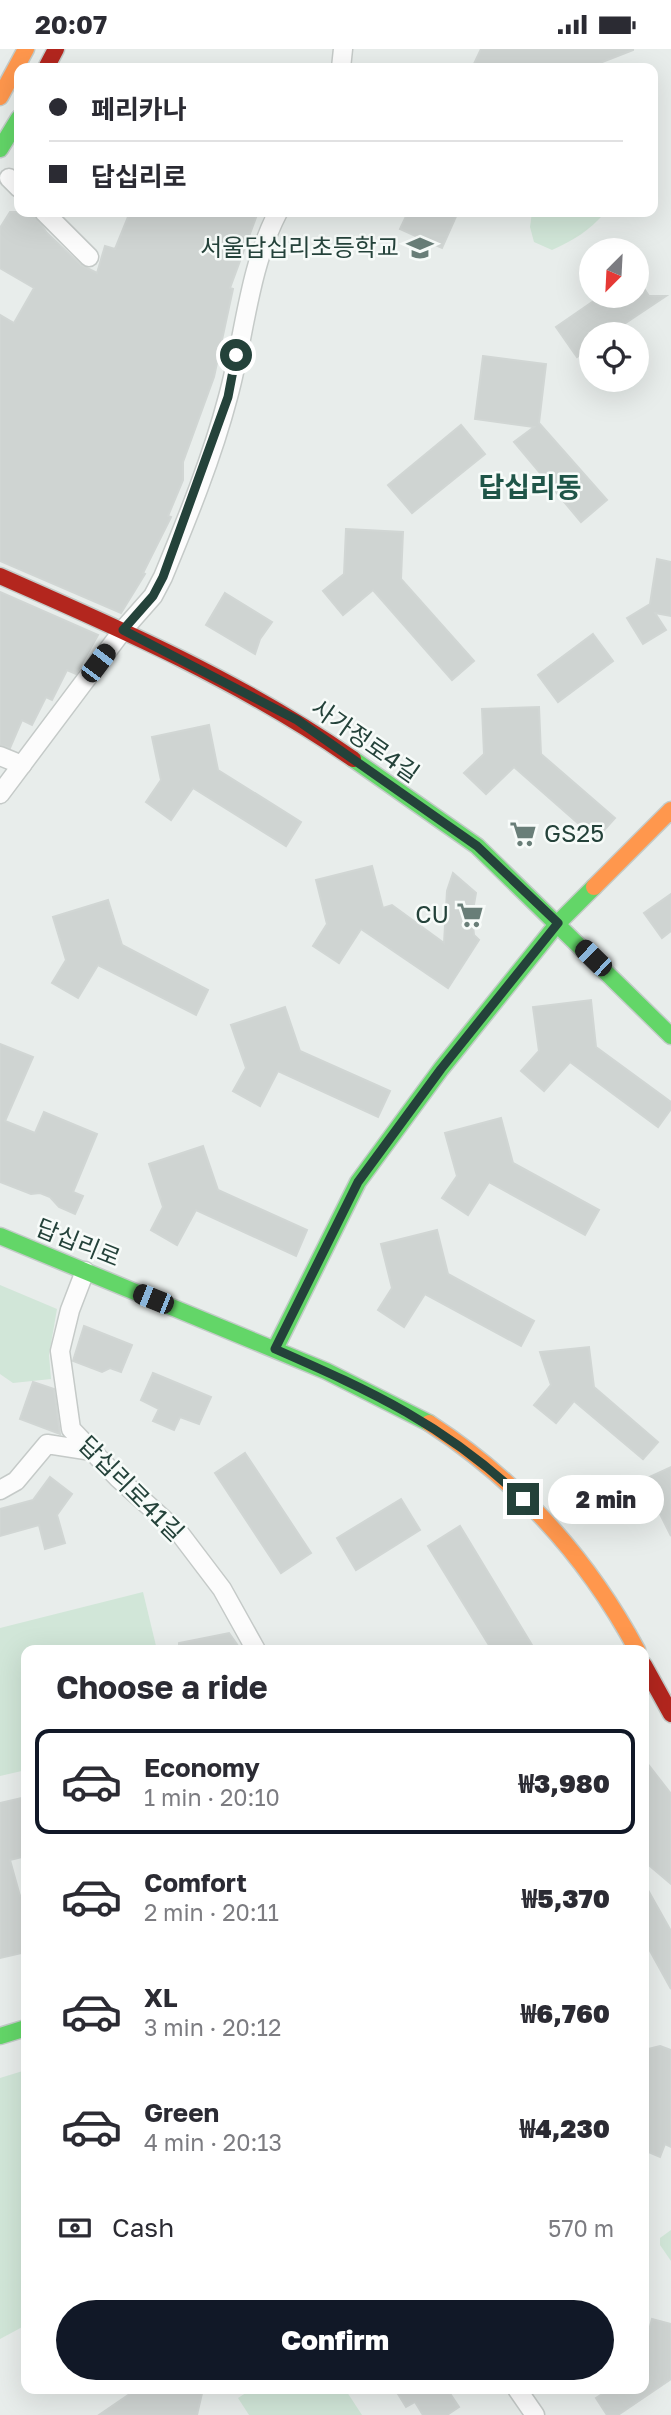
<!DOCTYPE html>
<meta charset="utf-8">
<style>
body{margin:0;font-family:"Golos Text","Noto Sans KR",sans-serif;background:#f2f2f3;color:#2b2b33;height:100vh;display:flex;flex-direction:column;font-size:26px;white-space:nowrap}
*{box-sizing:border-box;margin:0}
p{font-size:23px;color:#7c7c81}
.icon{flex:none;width:38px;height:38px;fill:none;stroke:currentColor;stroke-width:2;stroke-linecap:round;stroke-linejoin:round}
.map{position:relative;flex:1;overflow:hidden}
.drawer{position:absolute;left:21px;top:1596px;width:628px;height:749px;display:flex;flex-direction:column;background:#fff;border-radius:14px;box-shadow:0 7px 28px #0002}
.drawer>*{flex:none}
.guide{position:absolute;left:14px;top:14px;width:644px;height:154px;border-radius:14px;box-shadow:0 7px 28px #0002;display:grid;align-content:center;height:154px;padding:0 35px;background:#fff}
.needle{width:46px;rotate:204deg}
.fabs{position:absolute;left:579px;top:189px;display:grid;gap:14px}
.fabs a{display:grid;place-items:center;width:70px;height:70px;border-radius:50%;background:#fff;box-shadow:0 7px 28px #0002;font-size:35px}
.end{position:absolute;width:32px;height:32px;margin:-16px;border:9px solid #24423a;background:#fff;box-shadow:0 0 0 4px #fff}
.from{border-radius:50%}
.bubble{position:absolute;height:49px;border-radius:24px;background:#fff;box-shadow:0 7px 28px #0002;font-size:23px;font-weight:800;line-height:49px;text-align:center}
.car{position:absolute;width:21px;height:42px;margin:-21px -10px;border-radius:9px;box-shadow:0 0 5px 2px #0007;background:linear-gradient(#222 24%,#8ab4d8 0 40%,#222 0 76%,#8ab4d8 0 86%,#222 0)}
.guide b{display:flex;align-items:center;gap:24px;height:66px;font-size:26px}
.guide b+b{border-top:2px solid #e1e1e2}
.guide i{width:18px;height:18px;background:#2b2b33}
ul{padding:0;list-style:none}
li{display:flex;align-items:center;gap:21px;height:105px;margin:0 14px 10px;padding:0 21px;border:4px solid transparent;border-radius:14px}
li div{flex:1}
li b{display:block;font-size:26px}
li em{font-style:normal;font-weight:800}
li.on{border-color:#111827}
li>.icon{width:63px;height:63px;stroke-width:1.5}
h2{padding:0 35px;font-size:32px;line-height:84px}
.pay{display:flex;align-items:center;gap:18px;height:77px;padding:0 35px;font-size:26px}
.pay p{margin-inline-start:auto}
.button{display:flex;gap:14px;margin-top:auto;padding:14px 35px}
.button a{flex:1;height:80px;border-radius:42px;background:#111827;color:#fff;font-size:28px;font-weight:800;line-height:80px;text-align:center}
.status{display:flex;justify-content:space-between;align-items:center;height:49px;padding:0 35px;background:#fff;direction:ltr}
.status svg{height:19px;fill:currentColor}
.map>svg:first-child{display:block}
.green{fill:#d1e6d8}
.building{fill:#cfd4d2;stroke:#d1d6d4;stroke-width:2}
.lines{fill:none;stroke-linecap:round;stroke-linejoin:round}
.street-casing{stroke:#c5cac8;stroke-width:21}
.fast-casing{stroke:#c3cbc8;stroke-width:19}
.slow-casing{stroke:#c3cbc8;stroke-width:19}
.jam-casing{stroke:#c3cbc8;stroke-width:19}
.street{stroke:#fcfcfc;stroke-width:18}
.fast{stroke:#63d668;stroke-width:16}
.slow{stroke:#ff974d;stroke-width:16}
.jam{stroke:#b3261e;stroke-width:16}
.route{stroke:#24423a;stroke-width:9}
.labels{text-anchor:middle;stroke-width:5;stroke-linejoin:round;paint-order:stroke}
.poi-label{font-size:24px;fill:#24423a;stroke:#f7fbf9;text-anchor:end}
.street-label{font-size:24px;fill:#24423a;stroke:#f7fbf9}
.quarter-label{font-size:28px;font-weight:bold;fill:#1f5548;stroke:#f7fbf9}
</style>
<div class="status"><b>20:07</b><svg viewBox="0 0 49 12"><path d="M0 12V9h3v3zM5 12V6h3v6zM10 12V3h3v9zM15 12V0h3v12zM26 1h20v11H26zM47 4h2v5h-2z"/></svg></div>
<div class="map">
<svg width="671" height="2366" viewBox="0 0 671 2366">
<rect width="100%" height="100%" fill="#e8edeb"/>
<g class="green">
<path d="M 532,163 L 605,163 C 591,181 572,192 552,201 L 534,193 L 530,178 Z"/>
<polygon points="0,1236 57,1260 49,1306 51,1330 13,1334 0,1325"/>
<polygon points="143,1543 157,1601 26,1601 26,1721 0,1727 0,1579"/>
<polygon points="26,2021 26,2276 0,2290 0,2029"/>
<polygon points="671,2181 671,2212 660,2196 660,2189"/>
<polygon points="252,2340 345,2340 362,2366 249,2366 238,2349"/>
</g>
<g class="building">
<polygon points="481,0 633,0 633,1 587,19 472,19"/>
<polygon points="10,163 32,163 47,184 81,216 97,224 105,197 115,200 130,163 258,163 230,239 233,240 214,328 183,413 183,431 168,467 171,468 143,524 145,525 121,564 0,512 0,266 14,274 34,239 0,219 0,179"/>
<polygon points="408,163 458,163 442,199 400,180"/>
<polygon points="637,229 649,247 666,247 609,285 592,285 592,297 577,308 556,278 601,247 637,247"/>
<polygon points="483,307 546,315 539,374 607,451 581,473 514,393 534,378 475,370"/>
<polygon points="461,376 485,405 412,464 388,436"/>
<polygon points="346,480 403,483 401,530 474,612 452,631 373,541 343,566 323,542 344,525"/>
<polygon points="657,510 671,513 671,567 655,564 666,581 643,595 627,569 650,555"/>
<polygon points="0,543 98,586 76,625 67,621 52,651 46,648 32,676 22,671 10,699 0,696"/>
<polygon points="225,544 272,573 260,590 255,605 206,576"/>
<polygon points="593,585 613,612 558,653 538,626"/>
<polygon points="539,658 541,705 615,769 596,790 514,718 486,745 464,724 484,705 482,660"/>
<polygon points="209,676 218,721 301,773 286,797 193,739 171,771 146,753 161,731 152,688"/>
<polygon points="372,817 383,859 392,856 444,894 447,842 453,824 476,844 472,867 474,886 479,891 448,939 361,880 339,914 313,897 327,875 316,831"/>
<polygon points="671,845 671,882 662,889 644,864"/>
<polygon points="108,851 122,896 208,941 196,966 98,916 78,949 52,934 66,911 53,868"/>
<polygon points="591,951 596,998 671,1053 671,1060 658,1078 570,1013 544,1042 521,1022 539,1002 533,958"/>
<polygon points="285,958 300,1002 390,1042 378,1068 278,1022 260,1057 233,1042 246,1019 231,976"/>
<polygon points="0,995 33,1008 5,1072 35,1084 44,1063 97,1085 73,1143 83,1147 75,1165 59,1158 50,1148 40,1144 31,1145 0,1133"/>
<polygon points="501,1069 513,1114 599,1161 585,1186 489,1133 468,1166 442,1149 457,1127 445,1084"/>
<polygon points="203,1097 218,1141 307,1181 296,1207 196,1161 177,1196 151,1181 163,1158 149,1115"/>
<polygon points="437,1181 448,1225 534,1272 521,1297 425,1245 404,1278 378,1261 392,1239 381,1195"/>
<polygon points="84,1277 132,1296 121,1323 110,1319 102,1323 73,1312"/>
<polygon points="589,1298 594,1338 658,1393 643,1410 574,1352 556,1374 534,1356 551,1336 540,1303"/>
<polygon points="153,1324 211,1348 199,1375 180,1368 174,1381 153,1372 159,1360 141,1351"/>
<polygon points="33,1333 54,1340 60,1385 20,1370"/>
<polygon points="245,1404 311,1504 281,1524 215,1424"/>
<polygon points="671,1418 671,1487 643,1431"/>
<polygon points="50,1428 72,1445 57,1466 65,1494 45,1500 39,1476 0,1487 0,1460 33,1451"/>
<polygon points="401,1450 420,1481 356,1521 337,1489"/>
<polygon points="460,1477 535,1601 492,1601 428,1497"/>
<polygon points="229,1584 241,1601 179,1601 179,1594"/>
<polygon points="644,1710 671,1745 671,1835 644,1812"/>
<polygon points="26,1748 26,1807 10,1811 20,1847 26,1846 26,1903 0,1909 0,1754"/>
<polygon points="644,1834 671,1882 671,1940 644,1891"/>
<polygon points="660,1997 671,2001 671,2098 665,2095 660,2108 644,2101 644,2001"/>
<polygon points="652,2270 671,2275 671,2330 618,2366 607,2366 596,2349 610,2340 644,2340 648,2297 645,2296"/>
<polygon points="137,2340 203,2340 197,2366 99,2366"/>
<polygon points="395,2340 447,2340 459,2358 447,2366 423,2366 415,2353 406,2358"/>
</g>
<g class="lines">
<g class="street-casing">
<g id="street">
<polyline points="341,19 343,0"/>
<polyline points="9,129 19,139"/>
<polyline points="44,163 89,208"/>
<polyline points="0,707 22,716"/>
<path d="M 0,745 L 123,581 L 153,547 L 163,528 C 187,470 212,409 228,348 C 245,286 248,221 278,163"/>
<polyline points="85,1222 70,1261 60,1302 71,1380 118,1429 181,1486 222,1540 256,1601"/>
<polyline points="0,1441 16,1432 47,1395 92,1402"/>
<polyline points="517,2340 535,2366"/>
</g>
</g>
<g class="fast-casing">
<g id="fast">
<polyline points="0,100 19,69"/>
<polyline points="353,710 477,797 671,987"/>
<polyline points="0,1187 326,1322 429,1374"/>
<polyline points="275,1300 358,1133 441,1020 558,874 594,838"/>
<polyline points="0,1987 26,1979"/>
</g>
</g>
<g class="slow-casing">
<g id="slow">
<polyline points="0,48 26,0"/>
<polyline points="594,838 671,761"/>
<path d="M 429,1374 C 518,1432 587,1508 637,1601"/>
</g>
</g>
<g class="jam-casing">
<g id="jam">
<polyline points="46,19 56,0"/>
<path d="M 0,527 C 121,580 244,634 353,710"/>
<polyline points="644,1616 671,1665"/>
</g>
</g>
<use href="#street" class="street"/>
<use href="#fast" class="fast"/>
<use href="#slow" class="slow"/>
<use href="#jam" class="jam"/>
</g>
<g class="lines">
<path class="route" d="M 236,306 L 228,348 L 163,528 L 153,547 L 123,581 L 297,671 L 477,797 L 558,874 L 441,1020 L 358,1133 L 275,1300 C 373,1343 445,1376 523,1450"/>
</g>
<defs>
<g id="school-bare" transform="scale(2.1)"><path d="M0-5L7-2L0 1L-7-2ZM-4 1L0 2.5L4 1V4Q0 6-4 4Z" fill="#697e78" stroke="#f7fbf9" stroke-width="2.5" paint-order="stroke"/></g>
<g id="supermarket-bare" transform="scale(2.1)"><path d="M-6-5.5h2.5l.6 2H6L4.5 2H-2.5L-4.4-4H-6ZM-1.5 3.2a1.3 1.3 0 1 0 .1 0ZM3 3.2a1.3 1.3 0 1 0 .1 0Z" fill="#697e78" stroke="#f7fbf9" stroke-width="2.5" paint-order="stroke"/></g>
</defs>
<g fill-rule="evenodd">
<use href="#school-bare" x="420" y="199"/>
<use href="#supermarket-bare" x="523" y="785"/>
<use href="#supermarket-bare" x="470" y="866"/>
</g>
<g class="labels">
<g class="poi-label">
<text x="399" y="207">서울답십리초등학교</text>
<text x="544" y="793" text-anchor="start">GS25</text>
<text x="449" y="874">CU</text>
</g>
<g class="street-label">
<text transform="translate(365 692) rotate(35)" y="8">사가정로4길</text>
<text transform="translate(78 1194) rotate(22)" y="8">답십리로</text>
<text transform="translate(131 1440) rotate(45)" y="8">답십리로41길</text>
</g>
<g class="quarter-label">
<text x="530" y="448">답십리동</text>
</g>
</g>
</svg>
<div class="fabs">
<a><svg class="needle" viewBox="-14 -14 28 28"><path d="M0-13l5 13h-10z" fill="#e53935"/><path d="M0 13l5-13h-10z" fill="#7c7c81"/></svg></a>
<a><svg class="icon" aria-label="locate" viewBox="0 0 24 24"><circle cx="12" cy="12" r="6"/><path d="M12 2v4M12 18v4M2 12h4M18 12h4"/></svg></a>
</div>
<i class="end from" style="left:236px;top:306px"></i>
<i class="end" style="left:523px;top:1450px"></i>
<div class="bubble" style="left:548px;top:1426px;width:116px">2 min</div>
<i class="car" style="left:98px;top:614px;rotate:37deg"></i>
<i class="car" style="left:593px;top:909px;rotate:314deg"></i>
<i class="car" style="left:153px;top:1250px;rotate:292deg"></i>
<div class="guide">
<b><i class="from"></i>페리카나</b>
<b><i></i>답십리로</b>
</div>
<section class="drawer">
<h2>Choose a ride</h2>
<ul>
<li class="on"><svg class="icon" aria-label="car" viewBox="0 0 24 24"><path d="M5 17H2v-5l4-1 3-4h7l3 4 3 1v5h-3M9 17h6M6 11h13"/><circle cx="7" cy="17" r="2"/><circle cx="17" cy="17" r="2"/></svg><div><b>Economy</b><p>1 min · 20:10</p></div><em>₩3,980</em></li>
<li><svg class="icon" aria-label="car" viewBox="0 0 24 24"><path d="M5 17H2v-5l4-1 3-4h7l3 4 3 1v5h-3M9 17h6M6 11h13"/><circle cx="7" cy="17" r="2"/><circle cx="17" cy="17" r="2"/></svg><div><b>Comfort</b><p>2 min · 20:11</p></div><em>₩5,370</em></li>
<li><svg class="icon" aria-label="car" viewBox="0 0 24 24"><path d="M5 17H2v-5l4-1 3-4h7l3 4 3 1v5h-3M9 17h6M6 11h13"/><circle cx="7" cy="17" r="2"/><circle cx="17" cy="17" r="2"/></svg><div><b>XL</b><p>3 min · 20:12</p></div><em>₩6,760</em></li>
<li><svg class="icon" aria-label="car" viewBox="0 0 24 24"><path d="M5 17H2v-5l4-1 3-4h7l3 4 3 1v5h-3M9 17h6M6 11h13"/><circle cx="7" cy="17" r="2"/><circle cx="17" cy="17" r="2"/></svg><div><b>Green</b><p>4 min · 20:13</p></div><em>₩4,230</em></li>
</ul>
<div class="pay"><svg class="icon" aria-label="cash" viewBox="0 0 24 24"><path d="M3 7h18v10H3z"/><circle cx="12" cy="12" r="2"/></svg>Cash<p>570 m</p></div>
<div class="button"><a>Confirm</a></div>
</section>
</div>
